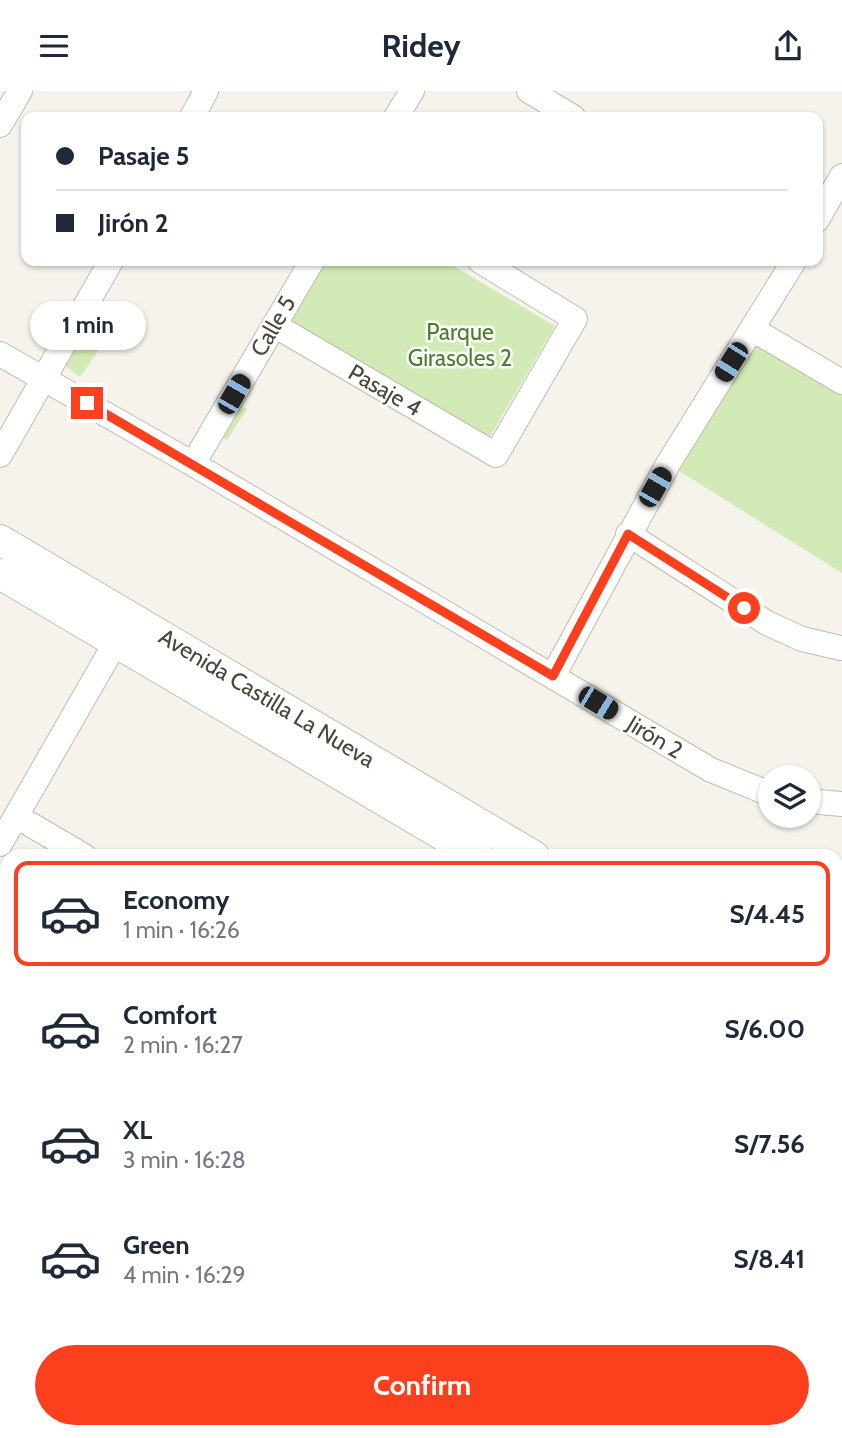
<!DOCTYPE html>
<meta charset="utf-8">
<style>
body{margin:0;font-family:Cabin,sans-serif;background:#f2f2f3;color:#1f2937;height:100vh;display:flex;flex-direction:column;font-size:26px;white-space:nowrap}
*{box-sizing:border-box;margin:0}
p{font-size:23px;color:#747a83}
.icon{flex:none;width:38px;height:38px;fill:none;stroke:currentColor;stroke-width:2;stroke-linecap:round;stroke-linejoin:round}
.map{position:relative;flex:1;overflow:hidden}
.panel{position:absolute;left:0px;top:758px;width:844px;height:590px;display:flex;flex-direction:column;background:#fff;border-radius:21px 21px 0 0;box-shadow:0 2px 5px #0004}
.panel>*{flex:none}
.guide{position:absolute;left:21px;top:21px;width:802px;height:154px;border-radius:14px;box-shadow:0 2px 5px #0004;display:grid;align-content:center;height:154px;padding:0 35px;background:#fff}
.buttons{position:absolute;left:758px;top:674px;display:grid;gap:14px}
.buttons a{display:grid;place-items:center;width:63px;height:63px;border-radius:50%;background:#fff;box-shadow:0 2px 5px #0004;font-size:35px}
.end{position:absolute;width:32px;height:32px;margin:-16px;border:9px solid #fc3f1d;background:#fff;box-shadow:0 0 0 4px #fff}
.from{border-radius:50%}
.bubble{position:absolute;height:49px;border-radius:24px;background:#fff;box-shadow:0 2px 5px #0004;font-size:23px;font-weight:700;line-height:49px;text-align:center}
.car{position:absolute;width:21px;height:42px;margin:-21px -10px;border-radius:9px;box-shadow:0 0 5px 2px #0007;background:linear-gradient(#222 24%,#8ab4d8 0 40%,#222 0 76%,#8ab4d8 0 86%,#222 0)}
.guide b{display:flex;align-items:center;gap:24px;height:66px;font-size:26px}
.guide b+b{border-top:2px solid #e0e1e3}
.guide i{width:18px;height:18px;background:#1f2937}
ul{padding:12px 0 0;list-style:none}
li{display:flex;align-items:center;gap:21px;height:105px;margin:0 14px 10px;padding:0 21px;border:4px solid transparent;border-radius:14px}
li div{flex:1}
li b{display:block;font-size:26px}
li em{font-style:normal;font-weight:700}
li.active{border-color:#fc3f1d}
li>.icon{width:63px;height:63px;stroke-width:1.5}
.button{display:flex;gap:14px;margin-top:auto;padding:14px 35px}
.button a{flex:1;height:80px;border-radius:42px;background:#fc3f1d;color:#fff;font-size:28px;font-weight:700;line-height:80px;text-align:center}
header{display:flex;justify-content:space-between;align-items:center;height:91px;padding:0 35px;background:#fff;font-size:32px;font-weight:700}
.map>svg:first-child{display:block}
.green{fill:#d2eab5}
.sand{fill:#f9efc9}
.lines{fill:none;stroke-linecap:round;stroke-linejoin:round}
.minor-casing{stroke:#c2bbae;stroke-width:26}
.tertiary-casing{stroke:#c2bbae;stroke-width:32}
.minor{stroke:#fff;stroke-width:24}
.tertiary{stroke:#fff;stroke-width:30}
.route{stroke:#fc3f1d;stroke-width:9}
.labels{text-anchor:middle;stroke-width:5;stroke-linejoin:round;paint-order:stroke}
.street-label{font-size:23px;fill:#4b4439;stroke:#fff}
.park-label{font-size:23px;fill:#4a7f2a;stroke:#fff}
</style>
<header><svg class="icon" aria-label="menu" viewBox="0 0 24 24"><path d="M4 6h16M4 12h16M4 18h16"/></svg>Ridey<svg class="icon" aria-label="share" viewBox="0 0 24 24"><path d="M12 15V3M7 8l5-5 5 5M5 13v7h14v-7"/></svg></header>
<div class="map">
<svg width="842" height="1347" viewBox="0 0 842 1347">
<rect width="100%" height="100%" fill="#f6f3ec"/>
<g class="green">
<polygon points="325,170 445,170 555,235 489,347 290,230"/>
<polygon points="752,238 842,291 842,482 668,373"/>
<polygon points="76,247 98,260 80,286 65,275"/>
<polygon points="238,312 247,318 227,349 216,342"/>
<polygon points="0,1098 7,1101 7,1151 0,1147"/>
</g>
<polygon class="sand" points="0,1175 7,1177 7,1340 370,1340 370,1347 0,1347"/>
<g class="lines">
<g class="minor-casing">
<g id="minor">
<polyline points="529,0 573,26"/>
<polyline points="192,26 206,0"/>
<polyline points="396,26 412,0"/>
<polyline points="0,34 20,0"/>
<polyline points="817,129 842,85"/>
<polyline points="274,234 496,364 575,228 480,170"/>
<polyline points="752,238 842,291"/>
<polyline points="0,263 193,373 711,679 770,703"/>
<polyline points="0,364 111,170"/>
<polyline points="193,373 312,170"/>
<polyline points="628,443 767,532 802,548 841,557"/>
<polyline points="553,585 668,373 794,170"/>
<polyline points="808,710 842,713"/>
<polyline points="16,725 84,765"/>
<polyline points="0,753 116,551"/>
<polyline points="0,1089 7,1093"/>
<polyline points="836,1109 842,1109"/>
<polyline points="740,1347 740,1340"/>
</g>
</g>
<g class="tertiary-casing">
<g id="tertiary">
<polyline points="0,449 534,765"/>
<polyline points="0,483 478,765"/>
<polyline points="836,882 842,882"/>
<polyline points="836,910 842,911"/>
</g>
</g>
<use href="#minor" class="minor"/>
<use href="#tertiary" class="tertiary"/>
</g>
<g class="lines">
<polyline class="route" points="87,312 553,585 628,443 744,517"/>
</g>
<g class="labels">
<g class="street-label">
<text transform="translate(273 235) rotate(-60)" y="8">Calle 5</text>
<text transform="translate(385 299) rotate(30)" y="8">Pasaje 4</text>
<text transform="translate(267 607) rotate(31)" y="8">Avenida Castilla La Nueva</text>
<text transform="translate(655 646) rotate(31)" y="8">Jirón 2</text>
</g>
<g class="park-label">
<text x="460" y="249">Parque<tspan x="460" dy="26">Girasoles 2</tspan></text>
</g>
</g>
</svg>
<div class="buttons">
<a><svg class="icon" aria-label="layers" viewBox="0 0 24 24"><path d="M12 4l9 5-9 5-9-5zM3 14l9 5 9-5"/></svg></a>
</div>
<i class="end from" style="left:744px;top:517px"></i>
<i class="end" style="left:87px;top:312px"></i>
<div class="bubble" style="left:30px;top:210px;width:116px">1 min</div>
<i class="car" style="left:731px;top:271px;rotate:212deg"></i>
<i class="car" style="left:234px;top:303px;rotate:30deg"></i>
<i class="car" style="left:655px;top:396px;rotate:30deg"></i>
<i class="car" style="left:598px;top:612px;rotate:121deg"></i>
<div class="guide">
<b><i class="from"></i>Pasaje 5</b>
<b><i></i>Jirón 2</b>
</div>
<section class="panel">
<ul>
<li class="active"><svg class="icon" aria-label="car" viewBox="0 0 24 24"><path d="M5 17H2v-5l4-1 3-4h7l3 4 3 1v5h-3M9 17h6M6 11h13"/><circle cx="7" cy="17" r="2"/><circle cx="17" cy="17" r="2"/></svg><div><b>Economy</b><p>1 min · 16:26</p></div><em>S/4.45</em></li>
<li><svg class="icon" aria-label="car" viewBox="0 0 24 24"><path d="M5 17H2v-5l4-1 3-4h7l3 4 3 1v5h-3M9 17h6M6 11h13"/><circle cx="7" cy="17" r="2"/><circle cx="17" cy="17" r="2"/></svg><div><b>Comfort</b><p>2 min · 16:27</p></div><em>S/6.00</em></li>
<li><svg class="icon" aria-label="car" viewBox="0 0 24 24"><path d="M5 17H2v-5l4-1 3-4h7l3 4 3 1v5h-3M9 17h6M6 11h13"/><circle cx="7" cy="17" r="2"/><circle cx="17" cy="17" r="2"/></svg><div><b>XL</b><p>3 min · 16:28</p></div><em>S/7.56</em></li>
<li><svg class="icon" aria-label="car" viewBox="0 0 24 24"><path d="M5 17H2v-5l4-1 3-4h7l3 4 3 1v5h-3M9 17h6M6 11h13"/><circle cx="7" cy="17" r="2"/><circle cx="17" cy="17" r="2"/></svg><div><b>Green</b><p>4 min · 16:29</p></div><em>S/8.41</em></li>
</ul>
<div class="button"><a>Confirm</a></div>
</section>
</div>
